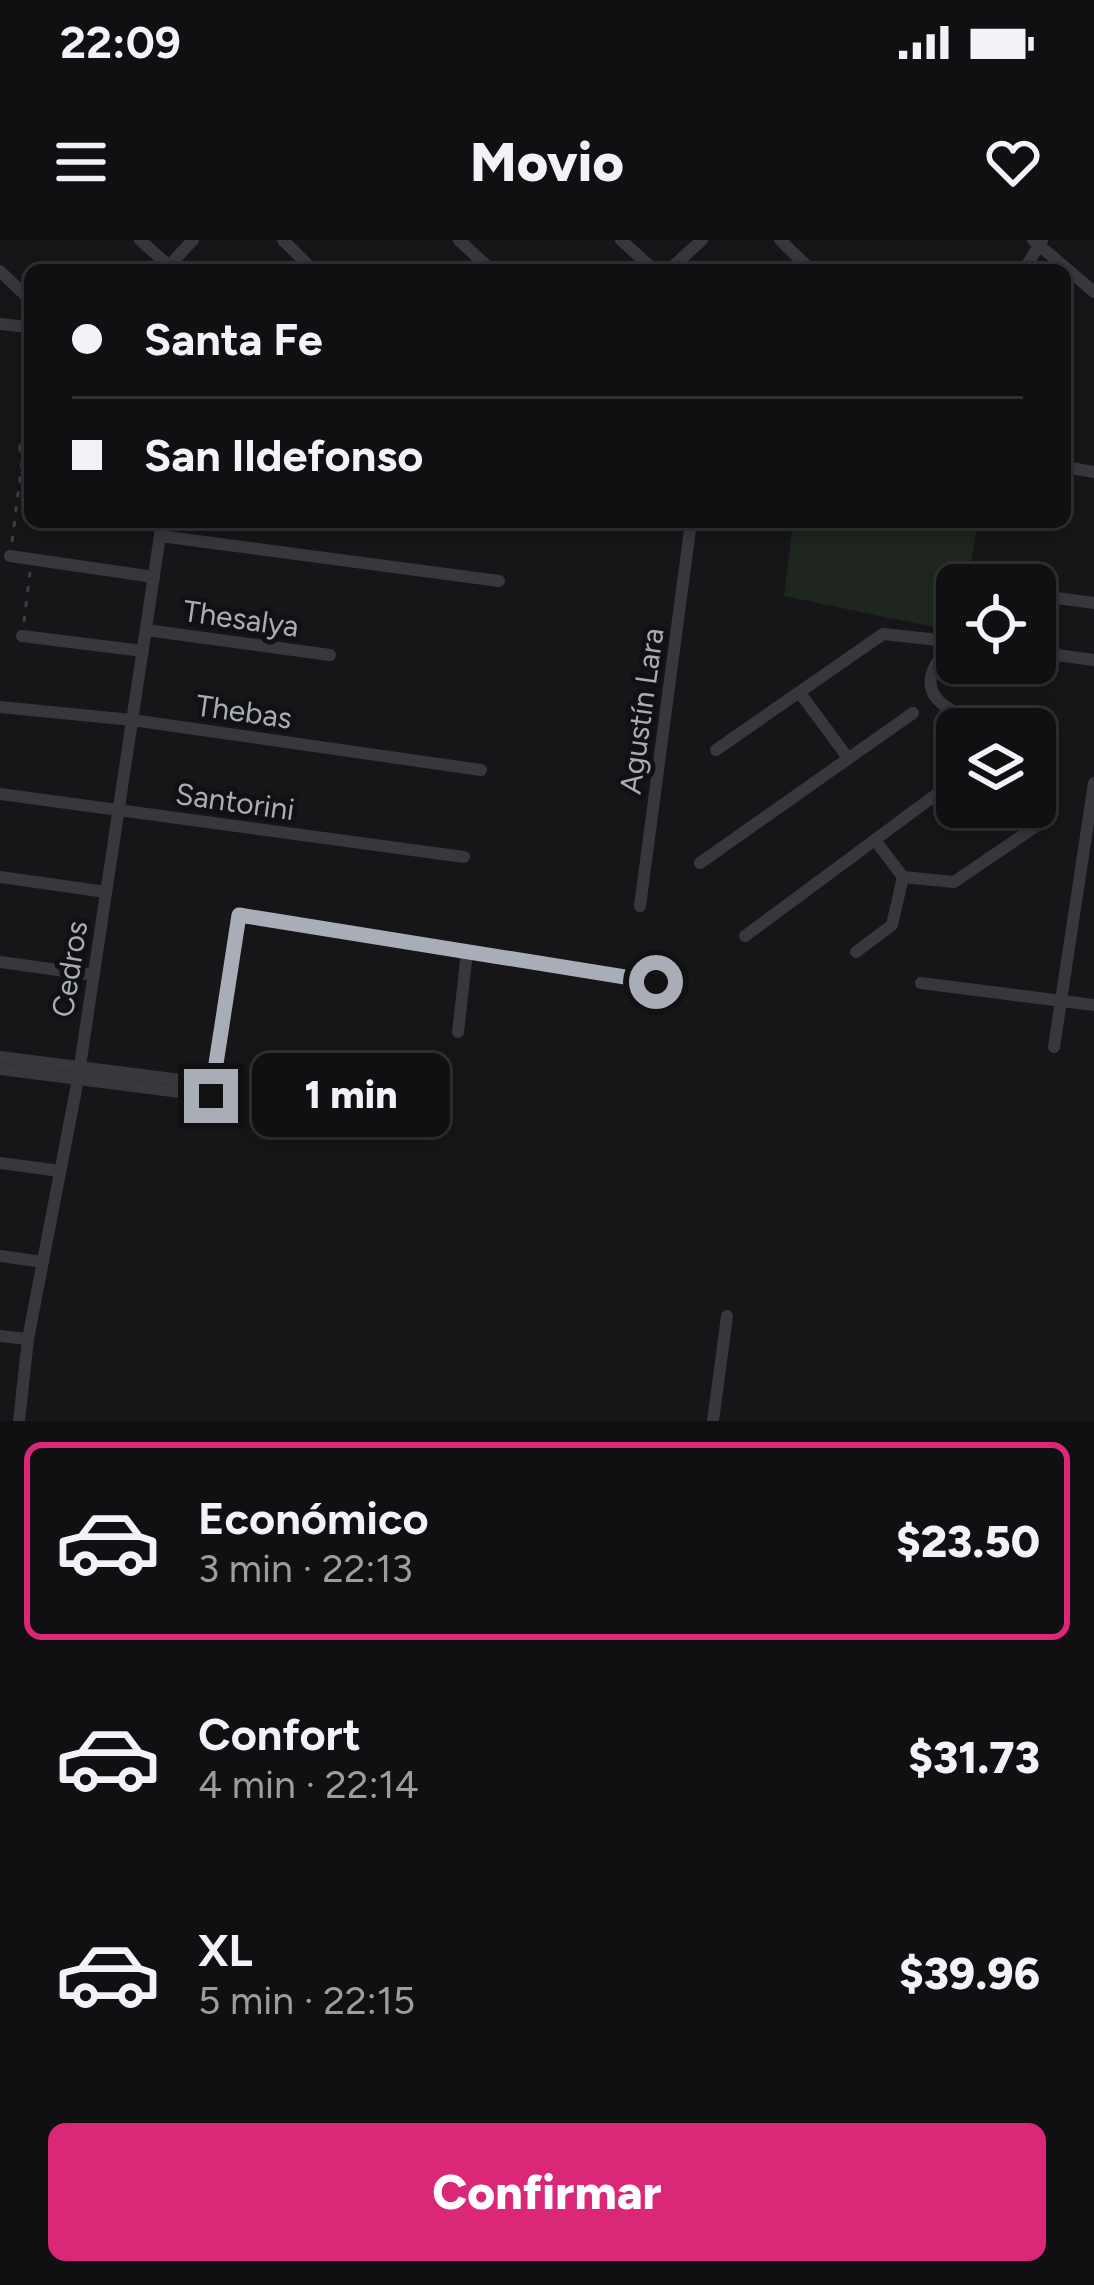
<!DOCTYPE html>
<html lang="es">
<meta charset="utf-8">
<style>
body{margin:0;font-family:Figtree,sans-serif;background:#19191b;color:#f1f3f6;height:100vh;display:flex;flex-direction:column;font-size:45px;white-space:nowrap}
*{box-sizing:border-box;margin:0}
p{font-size:39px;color:#9c9d9f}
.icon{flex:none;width:66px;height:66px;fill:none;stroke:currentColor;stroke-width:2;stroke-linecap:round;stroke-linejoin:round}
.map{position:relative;height:1181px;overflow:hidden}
.details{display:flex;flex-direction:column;background:#101012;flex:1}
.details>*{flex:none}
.hud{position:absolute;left:24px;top:24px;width:1047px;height:264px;border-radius:18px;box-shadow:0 6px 18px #0003,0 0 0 3px #303032;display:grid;align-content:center;height:264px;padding:0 48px;background:#101012}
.controls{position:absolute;left:936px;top:324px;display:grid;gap:24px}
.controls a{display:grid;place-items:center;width:120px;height:120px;border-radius:18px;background:#101012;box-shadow:0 6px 18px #0003,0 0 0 3px #303032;font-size:60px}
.end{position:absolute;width:54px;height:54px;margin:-27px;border:15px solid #a8adb8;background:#111;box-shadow:0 0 0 6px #111}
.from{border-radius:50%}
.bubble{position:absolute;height:84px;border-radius:18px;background:#101012;box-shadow:0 6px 18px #0003,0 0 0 3px #303032;font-size:39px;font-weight:800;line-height:84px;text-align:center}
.hud b{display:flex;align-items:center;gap:42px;height:114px;font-size:45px}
.hud b+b{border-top:3px solid #303032}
.hud i{width:30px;height:30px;background:#f1f3f6}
ul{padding:21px 0 0;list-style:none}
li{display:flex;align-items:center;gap:36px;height:198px;margin:0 24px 18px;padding:0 24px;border:6px solid transparent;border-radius:18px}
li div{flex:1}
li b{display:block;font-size:45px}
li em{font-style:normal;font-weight:800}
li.selected{border-color:#db2777}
li>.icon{width:108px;height:108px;stroke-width:1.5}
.action{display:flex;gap:24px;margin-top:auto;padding:24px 48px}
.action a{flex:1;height:138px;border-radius:18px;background:#db2777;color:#fff;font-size:48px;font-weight:800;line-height:138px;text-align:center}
.status{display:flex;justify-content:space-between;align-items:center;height:84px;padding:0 60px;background:#101012;direction:ltr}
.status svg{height:33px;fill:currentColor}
header{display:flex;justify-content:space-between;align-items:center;height:156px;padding:0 48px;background:#101012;font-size:54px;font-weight:800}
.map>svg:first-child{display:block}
.green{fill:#1e261f}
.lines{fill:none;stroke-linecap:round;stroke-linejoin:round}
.path{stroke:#3d3f44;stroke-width:3;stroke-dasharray:6 9;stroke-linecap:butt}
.street{stroke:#37383d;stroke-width:12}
.route{stroke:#a8adb8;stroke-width:15}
.labels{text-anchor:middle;stroke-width:10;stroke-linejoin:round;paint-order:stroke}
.street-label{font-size:30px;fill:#a8adb8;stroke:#111113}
</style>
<div class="status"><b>22:09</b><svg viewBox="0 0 49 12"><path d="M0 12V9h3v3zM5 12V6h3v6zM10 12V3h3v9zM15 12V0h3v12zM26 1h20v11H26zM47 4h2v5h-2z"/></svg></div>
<header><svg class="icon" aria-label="menu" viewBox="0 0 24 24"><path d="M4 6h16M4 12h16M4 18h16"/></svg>Movio<svg class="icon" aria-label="heart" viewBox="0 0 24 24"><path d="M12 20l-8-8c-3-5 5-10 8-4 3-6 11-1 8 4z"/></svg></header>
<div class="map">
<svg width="1094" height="1181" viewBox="0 0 1094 1181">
<rect width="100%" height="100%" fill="#161618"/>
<polygon class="green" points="793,282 978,282 967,345 957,345 957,392 784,356"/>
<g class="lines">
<g class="path">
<polyline points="12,302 22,222"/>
<polyline points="24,382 30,332"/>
</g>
<g class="street">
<polyline points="140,0 169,26"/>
<polyline points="283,0 313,30"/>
<polyline points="459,0 491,30"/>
<polyline points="621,0 654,30"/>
<polyline points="780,0 811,30"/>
<polyline points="1033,0 1094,52"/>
<polyline points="165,30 193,0"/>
<polyline points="669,30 702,0"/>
<polyline points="1024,30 1042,0"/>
<polyline points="0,31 30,60"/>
<polyline points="0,84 30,87"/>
<polyline points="24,208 30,209"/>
<polyline points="1065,227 1094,232"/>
<polyline points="160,296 499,341"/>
<polyline points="10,316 154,337"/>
<polyline points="1035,355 1094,363"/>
<polyline points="146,390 330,415"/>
<polyline points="22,396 143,411"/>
<path d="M 956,402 C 939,416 918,441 940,462 C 950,471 971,481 984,489"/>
<polyline points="1035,412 1094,420"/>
<polyline points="800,453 848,518"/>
<polyline points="0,467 132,480 481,530"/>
<polyline points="716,510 883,394 957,402"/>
<polyline points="0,554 464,617"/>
<polyline points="875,600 903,637"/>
<polyline points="700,623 913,473"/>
<polyline points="0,637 106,652"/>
<polyline points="640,666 691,282"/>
<polyline points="745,696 957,539"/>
<polyline points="856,712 892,685 903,637 954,642 1045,580"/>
<polyline points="0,722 94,735"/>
<polyline points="921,743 1094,765"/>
<polyline points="458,792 467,712"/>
<polyline points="1054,807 1094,543"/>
<polyline points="0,817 212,844"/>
<polyline points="0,829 211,856 239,675 656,743"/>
<polyline points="0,923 60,931"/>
<polyline points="0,1016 43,1022"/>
<polyline points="0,1096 28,1099"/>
<polyline points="19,1181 28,1099 78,839 162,282"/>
<polyline points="713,1181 727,1076"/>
</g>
</g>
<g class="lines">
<polyline class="route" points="211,856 239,675 656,742"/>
</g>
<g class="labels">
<g class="street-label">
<text transform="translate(241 379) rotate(8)" y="10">Thesalya</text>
<text transform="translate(642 471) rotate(-82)" y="10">Agustín Lara</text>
<text transform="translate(244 472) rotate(8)" y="10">Thebas</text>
<text transform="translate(235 562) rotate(8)" y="10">Santorini</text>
<text transform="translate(70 729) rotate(-81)" y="10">Cedros</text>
</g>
</g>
</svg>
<div class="controls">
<a><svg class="icon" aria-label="locate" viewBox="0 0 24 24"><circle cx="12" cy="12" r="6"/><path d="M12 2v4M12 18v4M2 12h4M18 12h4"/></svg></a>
<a><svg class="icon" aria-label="layers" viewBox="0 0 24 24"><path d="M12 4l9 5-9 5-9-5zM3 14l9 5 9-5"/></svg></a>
</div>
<i class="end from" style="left:656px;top:742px"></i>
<i class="end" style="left:211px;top:856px"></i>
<div class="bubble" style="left:252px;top:813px;width:198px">1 min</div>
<div class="hud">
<b><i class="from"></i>Santa Fe</b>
<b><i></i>San Ildefonso</b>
</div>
</div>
<section class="details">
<ul>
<li class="selected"><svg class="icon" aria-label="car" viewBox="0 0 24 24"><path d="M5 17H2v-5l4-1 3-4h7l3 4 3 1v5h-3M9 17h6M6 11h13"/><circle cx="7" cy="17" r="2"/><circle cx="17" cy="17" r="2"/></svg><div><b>Económico</b><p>3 min · 22:13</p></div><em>$23.50</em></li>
<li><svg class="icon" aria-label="car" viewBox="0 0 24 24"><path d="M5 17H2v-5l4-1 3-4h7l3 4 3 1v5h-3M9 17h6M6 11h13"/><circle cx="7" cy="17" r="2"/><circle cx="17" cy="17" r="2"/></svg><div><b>Confort</b><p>4 min · 22:14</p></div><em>$31.73</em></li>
<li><svg class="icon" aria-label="car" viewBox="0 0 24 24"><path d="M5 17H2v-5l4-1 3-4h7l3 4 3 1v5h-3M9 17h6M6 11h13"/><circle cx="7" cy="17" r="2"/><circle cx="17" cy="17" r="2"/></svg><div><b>XL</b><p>5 min · 22:15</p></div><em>$39.96</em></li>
</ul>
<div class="action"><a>Confirmar</a></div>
</section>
